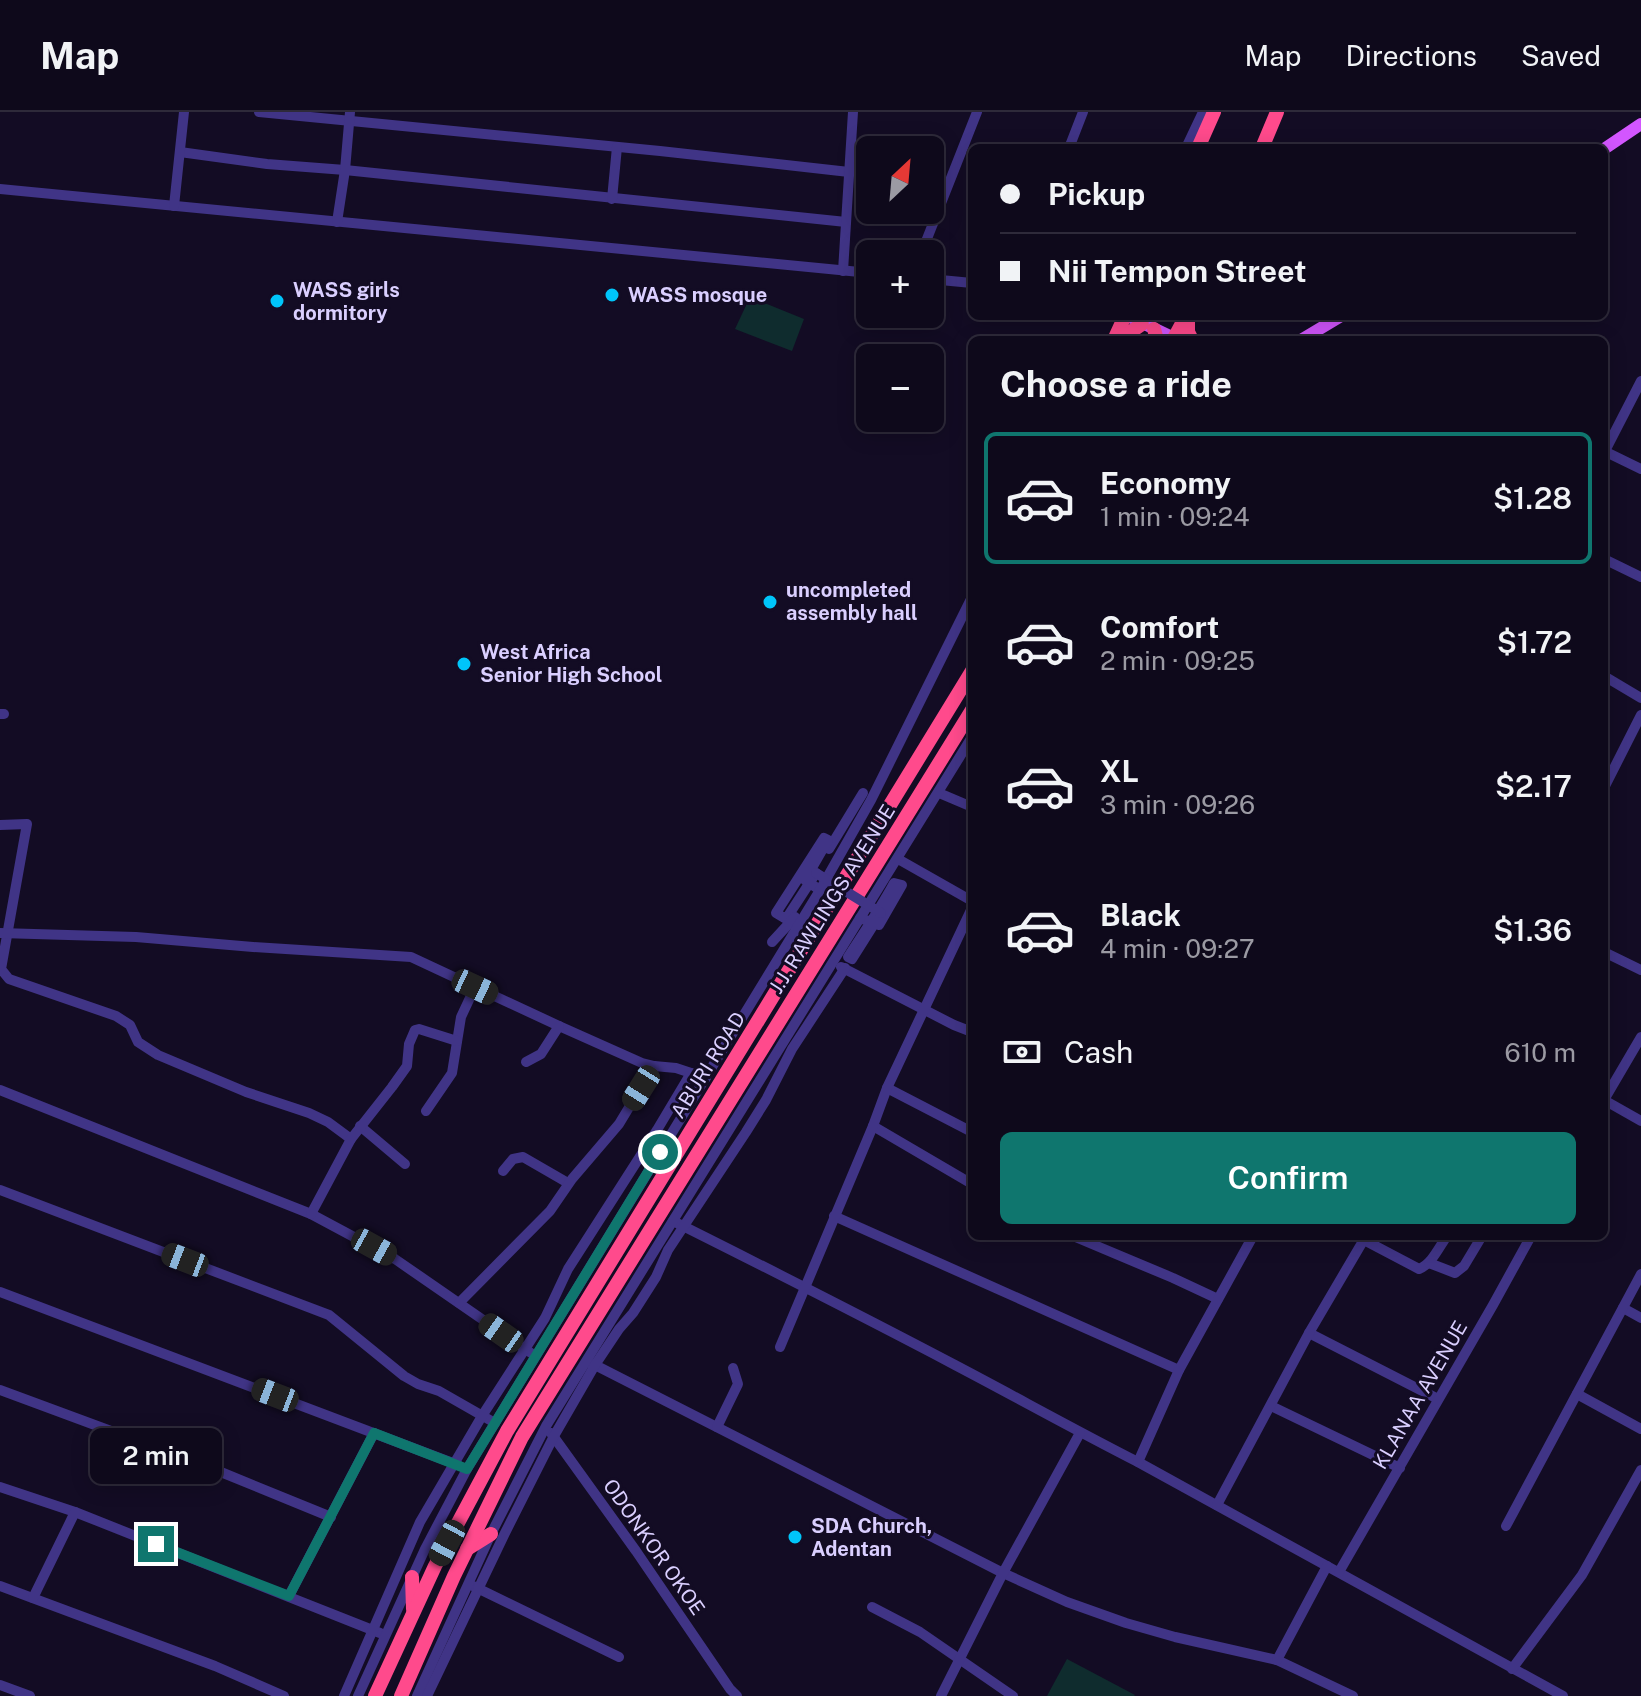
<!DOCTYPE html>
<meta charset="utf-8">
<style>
body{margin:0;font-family:"Public Sans",sans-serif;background:#1c1728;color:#f1f3f6;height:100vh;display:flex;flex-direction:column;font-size:30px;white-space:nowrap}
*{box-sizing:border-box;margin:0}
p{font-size:26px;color:#9b9aa3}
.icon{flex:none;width:44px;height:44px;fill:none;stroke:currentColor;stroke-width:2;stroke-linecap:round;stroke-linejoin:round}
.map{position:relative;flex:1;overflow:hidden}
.sheet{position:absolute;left:968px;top:224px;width:640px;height:904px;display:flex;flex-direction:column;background:#0e091b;border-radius:12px;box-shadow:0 4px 20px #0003,0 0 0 2px #2e2a3a}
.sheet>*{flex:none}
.top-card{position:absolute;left:968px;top:32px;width:640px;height:176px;border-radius:12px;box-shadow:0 4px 20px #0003,0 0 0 2px #2e2a3a;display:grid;align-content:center;height:176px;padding:0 32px;background:#0e091b}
.needle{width:52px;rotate:26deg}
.fabs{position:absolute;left:856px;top:24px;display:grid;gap:16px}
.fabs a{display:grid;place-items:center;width:88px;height:88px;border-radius:12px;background:#0e091b;box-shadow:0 4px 20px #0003,0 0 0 2px #2e2a3a;font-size:40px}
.end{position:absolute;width:36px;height:36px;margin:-18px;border:10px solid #0f766e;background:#fff;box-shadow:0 0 0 4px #fff}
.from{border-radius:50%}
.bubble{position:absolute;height:56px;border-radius:12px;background:#0e091b;box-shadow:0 4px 20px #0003,0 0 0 2px #2e2a3a;font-size:26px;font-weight:600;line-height:56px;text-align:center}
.car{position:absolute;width:24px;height:48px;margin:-24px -12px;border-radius:10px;box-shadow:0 0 6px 2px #0007;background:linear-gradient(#222 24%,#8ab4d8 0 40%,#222 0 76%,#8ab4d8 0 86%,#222 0)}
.top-card b{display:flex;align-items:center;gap:28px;height:76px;font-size:30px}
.top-card b+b{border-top:2px solid #2e2a3a}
.top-card i{width:20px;height:20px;background:#f1f3f6}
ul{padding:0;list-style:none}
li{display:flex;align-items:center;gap:24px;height:132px;margin:0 16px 12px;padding:0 16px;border:4px solid transparent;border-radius:12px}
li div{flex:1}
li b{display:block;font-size:30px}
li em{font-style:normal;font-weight:600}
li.selected{border-color:#0f766e}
li>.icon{width:72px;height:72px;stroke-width:1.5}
h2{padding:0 32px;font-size:36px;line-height:96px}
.pay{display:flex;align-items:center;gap:20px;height:88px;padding:0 32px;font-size:30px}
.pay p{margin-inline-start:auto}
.primary-button{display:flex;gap:16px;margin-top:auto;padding:16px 32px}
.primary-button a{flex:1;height:92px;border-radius:12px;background:#0f766e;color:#fff;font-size:32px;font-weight:600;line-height:92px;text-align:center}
header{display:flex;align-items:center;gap:48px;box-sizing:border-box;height:112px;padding:0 40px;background:#0e091b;border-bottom:2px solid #2e2a3a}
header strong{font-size:38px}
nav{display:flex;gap:44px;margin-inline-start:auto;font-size:28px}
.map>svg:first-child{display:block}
.green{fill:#0f2c2e}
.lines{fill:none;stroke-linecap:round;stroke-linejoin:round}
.minor{stroke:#403486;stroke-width:10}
.major{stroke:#d356ff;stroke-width:12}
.highway{stroke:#ff4a8c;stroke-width:14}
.minor-bridge{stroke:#403486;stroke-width:10}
.route{stroke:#0f766e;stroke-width:10}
.poi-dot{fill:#00c5fa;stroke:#130c24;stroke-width:3}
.labels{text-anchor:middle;stroke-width:6;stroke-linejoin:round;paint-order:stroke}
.poi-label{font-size:20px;font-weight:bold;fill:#dacfff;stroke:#130c24;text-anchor:start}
.street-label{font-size:20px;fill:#dacfff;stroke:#130c24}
</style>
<header>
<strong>Map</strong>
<nav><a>Map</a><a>Directions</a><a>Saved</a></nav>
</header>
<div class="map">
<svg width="1641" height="1584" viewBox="0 0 1641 1584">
<rect width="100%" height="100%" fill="#130c24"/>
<g class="green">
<polygon points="750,185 804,207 792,239 735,217"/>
<polygon points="1067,1547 1135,1583 1134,1584 1047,1584"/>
</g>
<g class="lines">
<g class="minor">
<polyline points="259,0 660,39 849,60"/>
<polyline points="1069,36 1083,0"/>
<polyline points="1186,36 1203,0"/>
<polyline points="180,40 267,52 345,58 846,110"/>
<polyline points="0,77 870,161"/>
<polyline points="612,87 617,35"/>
<polyline points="174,94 184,0"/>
<polyline points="337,110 345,58 350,0"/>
<polyline points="921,142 977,0"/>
<polyline points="843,159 853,0"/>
<polyline points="930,167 972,171"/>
<polyline points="1604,339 1641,357"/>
<polyline points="1604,341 1641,269"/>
<polyline points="1604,447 1641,465"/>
<polyline points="1604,564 1641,586"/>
<polyline points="0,602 4,602"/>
<polyline points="1604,676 1641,603"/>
<polyline points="939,681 972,695"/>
<polyline points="0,713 27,712 1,857 9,867 116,904 130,913 138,930 158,943 246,980 309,1001 328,1010 351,1027"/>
<polyline points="829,737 863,681"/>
<polyline points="898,747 972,789"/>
<polyline points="816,761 786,807 776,801 824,726 828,728 805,768 820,778"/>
<path d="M 860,806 L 879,813 L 902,773 L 894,771 C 880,797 864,820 848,845 L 852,847 L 881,801"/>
<polyline points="0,821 136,825 253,835 411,845 559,914 642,951 654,954 676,956 706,966"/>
<polyline points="772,830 795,805"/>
<polyline points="1604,840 1641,858"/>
<polyline points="841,855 954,913 972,920"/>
<polyline points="1641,925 1604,988 1641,1009"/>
<polyline points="526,950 541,942 559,914"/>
<polyline points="887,976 972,1020"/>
<polyline points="0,978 311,1102 395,1147 531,1241"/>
<polyline points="426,999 452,961 461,905 475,875"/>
<polyline points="360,1014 405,1052"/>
<polyline points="873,1014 972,1072"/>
<polyline points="503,1059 513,1047 523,1045 568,1071"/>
<polyline points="0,1078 329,1203 404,1264 418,1272 439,1279 495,1311"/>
<polyline points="311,1102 351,1027 392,975 407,954 409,932 415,918 419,917 457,929"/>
<polyline points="834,1104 1179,1258"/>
<path d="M 673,1109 C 767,1156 862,1204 955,1253 C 1016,1285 1077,1319 1138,1350 L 1563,1584"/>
<polyline points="1073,1124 1173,1166 1218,1187"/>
<path d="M 1364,1128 L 1419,1157 C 1432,1152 1439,1135 1447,1124"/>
<polyline points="1429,1151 1455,1161 1464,1154 1482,1124"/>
<polyline points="0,1180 458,1353"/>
<polyline points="459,1191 550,1099 572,1067 619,1012 654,954"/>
<polyline points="1623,1196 1641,1206"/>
<polyline points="1309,1221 1438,1287"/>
<polyline points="780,1235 873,1014 887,976 972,796"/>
<polyline points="591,1251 1003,1461 1067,1490 1126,1511 1175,1525 1277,1548 1353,1584"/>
<polyline points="0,1278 211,1356 331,1405"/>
<polyline points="1577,1282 1641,1317"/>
<polyline points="1271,1294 1400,1356"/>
<polyline points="717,1315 738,1272 733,1256"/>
<polyline points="551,1321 636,1439 730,1577 737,1584"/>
<polyline points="1138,1350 1179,1258 1253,1124"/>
<polyline points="0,1375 75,1400 380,1521"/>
<polyline points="1217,1393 1309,1221 1366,1124"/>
<polyline points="1506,1414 1641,1162"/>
<polyline points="1339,1460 1493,1193 1531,1124"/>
<polyline points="0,1474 215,1554 284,1584"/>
<polyline points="473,1474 619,1545"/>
<polyline points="289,1484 374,1321"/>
<polyline points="33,1486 75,1400"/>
<polyline points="872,1495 920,1520 1013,1584"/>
<polyline points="1277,1548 1327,1454"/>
<polyline points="1512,1557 1582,1463 1641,1358"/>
<polyline points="0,1573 30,1584"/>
<polyline points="344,1584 420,1410 482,1304 545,1206 568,1157 657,1018 691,961"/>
<polyline points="358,1584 425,1437 467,1357 820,778 871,688 972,485"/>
<polyline points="417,1584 491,1422 546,1314 972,625"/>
<polyline points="427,1584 505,1421 554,1324 595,1253 619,1217 633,1201 656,1165 668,1138 746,1020 766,988 792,937 845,856"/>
<polyline points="941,1584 1003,1461 1080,1321"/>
</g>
<g class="major">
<polyline points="1604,37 1641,12"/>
<polyline points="1128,204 1178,228"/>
<polyline points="1301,228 1341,204"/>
</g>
<g class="highway">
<polyline points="1198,36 1214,0"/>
<polyline points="1262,36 1277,0"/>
<polyline points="1188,204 1188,220 1192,228"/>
<polyline points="1154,217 1157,228"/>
<polyline points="1114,228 1125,204"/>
<polyline points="1119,228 1142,212"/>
<polyline points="1173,228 1186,204"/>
<polyline points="467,1437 491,1422"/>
<polyline points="412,1465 413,1497"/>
<polyline points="375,1584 435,1454 507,1319 972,559"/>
<polyline points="401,1584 454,1464 522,1325 972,598"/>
</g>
<polyline class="minor-bridge" points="816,761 881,801"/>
</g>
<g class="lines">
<polyline class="route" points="156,1432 289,1484 374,1321 467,1357 660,1040"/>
</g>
<g class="poi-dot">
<circle cx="612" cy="183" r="8"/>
<circle cx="277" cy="189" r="8"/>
<circle cx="770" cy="490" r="8"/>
<circle cx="464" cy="552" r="8"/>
<circle cx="795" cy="1425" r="8"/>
</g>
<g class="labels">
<g class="poi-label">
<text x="293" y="185">WASS girls<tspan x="293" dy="23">dormitory</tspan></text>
<text x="628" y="190">WASS mosque</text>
<text x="786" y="485">uncompleted<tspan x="786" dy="23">assembly hall</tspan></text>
<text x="480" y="547">West Africa<tspan x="480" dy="23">Senior High School</tspan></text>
<text x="811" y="1421">SDA Church,<tspan x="811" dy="23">Adentan</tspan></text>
</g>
<g class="street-label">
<text transform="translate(832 787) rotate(-58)" y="7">J.J. RAWLINGS AVENUE</text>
<text transform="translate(708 953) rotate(-58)" y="7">ABURI ROAD</text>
<text transform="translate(1420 1283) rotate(-60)" y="7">KLANAA AVENUE</text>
<text transform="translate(654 1435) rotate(55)" y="7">ODONKOR OKOE</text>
</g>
</g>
</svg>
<div class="fabs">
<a><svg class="needle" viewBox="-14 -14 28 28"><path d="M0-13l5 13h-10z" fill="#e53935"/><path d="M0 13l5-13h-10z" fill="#9b9aa3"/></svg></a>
<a>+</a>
<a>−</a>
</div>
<i class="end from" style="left:660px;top:1040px"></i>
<i class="end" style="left:156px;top:1432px"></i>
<div class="bubble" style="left:90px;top:1316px;width:132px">2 min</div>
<i class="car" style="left:475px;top:875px;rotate:115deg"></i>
<i class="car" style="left:641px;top:976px;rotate:212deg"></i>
<i class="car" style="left:374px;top:1135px;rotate:119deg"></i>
<i class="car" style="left:185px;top:1148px;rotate:291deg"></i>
<i class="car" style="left:501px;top:1221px;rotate:305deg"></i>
<i class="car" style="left:275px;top:1283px;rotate:291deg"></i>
<i class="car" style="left:447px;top:1431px;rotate:208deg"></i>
<div class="top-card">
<b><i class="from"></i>Pickup</b>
<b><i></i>Nii Tempon Street</b>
</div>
<section class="sheet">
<h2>Choose a ride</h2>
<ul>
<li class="selected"><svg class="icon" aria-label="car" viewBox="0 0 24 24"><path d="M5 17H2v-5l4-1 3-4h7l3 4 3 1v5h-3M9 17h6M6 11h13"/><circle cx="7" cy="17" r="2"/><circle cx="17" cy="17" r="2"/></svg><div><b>Economy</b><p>1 min · 09:24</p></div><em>$1.28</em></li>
<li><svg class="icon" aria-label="car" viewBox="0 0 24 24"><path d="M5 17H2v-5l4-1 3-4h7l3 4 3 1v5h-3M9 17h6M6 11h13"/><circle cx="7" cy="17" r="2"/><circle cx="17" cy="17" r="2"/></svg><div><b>Comfort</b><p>2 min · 09:25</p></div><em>$1.72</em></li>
<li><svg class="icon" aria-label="car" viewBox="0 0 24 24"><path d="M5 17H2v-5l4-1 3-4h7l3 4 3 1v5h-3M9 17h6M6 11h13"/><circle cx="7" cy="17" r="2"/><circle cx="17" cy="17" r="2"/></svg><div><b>XL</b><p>3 min · 09:26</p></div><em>$2.17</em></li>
<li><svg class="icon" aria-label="car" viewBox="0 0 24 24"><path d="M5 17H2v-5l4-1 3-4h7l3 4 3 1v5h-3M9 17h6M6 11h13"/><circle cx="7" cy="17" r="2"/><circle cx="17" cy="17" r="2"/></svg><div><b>Black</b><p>4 min · 09:27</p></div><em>$1.36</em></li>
</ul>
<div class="pay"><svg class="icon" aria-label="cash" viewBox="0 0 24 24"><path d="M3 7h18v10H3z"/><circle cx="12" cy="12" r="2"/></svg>Cash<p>610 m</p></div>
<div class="primary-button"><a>Confirm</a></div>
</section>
</div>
